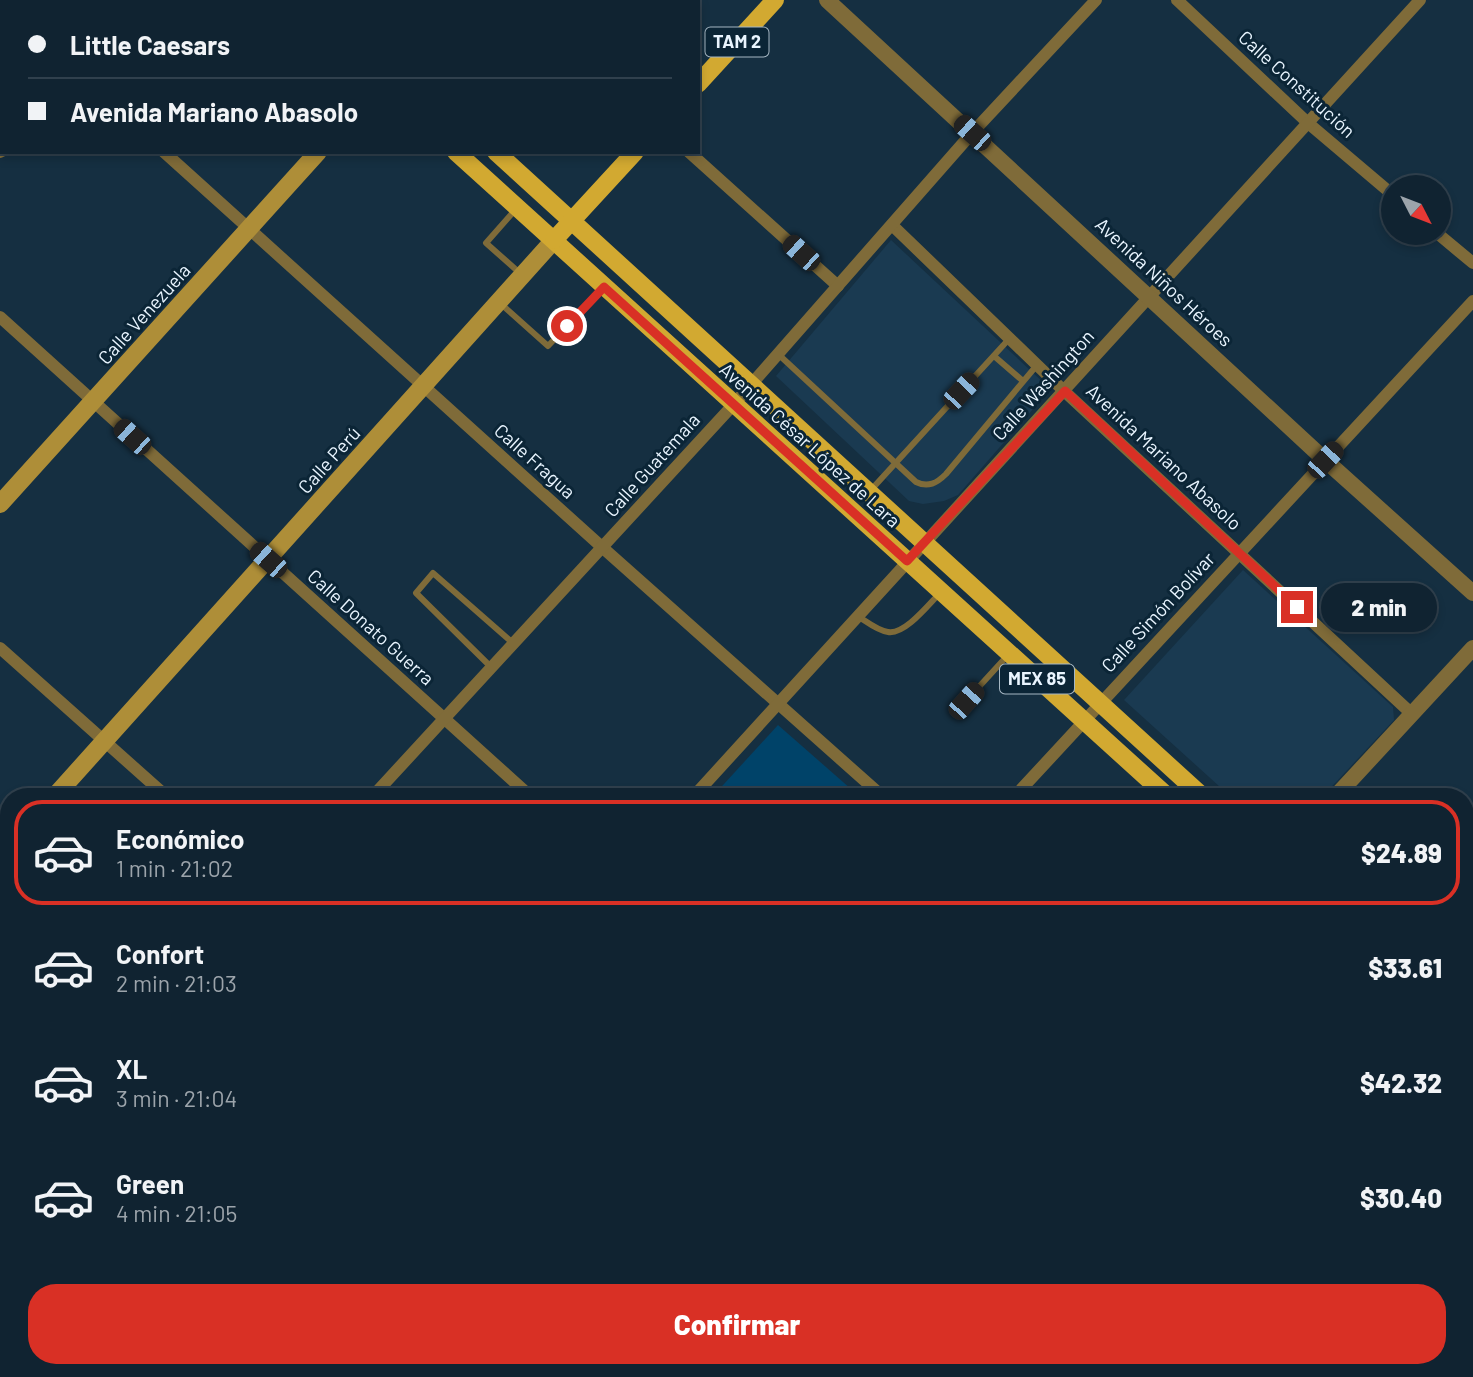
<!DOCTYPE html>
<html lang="es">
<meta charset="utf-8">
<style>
body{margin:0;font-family:Barlow,sans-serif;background:#1e2f3d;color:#f1f3f6;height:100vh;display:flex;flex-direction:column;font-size:26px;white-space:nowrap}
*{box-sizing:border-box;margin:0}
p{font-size:23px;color:#9ca4ab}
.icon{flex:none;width:38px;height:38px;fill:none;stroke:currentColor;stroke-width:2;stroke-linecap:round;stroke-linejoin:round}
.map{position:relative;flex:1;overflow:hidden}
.side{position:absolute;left:0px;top:788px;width:1474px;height:590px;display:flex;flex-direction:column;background:#102331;border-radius:28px 28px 0 0;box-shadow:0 4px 10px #0003,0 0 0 2px #30404d}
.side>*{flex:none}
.guide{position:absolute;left:0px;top:0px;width:700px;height:154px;box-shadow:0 4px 10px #0003,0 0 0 2px #30404d;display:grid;align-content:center;height:154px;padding:0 28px;background:#102331}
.needle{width:46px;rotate:132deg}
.fabs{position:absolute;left:1381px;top:175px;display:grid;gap:14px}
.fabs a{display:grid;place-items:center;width:70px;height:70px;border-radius:50%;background:#102331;box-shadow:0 4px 10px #0003,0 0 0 2px #30404d;font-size:35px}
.end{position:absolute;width:32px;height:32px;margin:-16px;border:9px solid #d93025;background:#fff;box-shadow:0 0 0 4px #fff}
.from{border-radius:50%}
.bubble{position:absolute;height:49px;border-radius:24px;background:#102331;box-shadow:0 4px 10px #0003,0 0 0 2px #30404d;font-size:23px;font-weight:800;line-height:49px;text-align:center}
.car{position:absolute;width:21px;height:42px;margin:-21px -10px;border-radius:9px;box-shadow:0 0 5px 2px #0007;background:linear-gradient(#222 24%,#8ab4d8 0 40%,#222 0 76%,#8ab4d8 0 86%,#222 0)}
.guide b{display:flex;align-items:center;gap:24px;height:66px;font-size:26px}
.guide b+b{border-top:2px solid #30404d}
.guide i{width:18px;height:18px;background:#f1f3f6}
ul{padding:12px 0 0;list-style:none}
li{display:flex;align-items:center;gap:21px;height:105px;margin:0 14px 10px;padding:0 14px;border:4px solid transparent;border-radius:28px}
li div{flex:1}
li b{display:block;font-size:26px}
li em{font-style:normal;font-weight:800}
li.active{border-color:#d93025}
li>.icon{width:63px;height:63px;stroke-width:1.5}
.primary-button{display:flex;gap:14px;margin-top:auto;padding:14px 28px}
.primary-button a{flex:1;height:80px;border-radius:28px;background:#d93025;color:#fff;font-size:28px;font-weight:800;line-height:80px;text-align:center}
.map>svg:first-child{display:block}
.built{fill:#1a3a51}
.green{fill:#004369}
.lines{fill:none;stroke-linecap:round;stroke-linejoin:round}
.service{stroke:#7f6b39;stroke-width:6}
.minor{stroke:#7f6b39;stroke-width:12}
.tertiary{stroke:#7f6b39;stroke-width:16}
.secondary{stroke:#ae8e38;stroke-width:18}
.primary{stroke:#d2a931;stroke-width:18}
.route{stroke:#d93025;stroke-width:9}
.labels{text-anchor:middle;stroke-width:6;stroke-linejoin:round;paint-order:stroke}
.shield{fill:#0b2536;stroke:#a6b7c3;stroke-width:2}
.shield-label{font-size:18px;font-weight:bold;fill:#e9f5ff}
.street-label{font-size:19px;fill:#e9f5ff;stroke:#0b2536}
</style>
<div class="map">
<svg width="1473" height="1377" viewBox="0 0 1473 1377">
<rect width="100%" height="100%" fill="#152f41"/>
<g class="built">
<polygon points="891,240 1046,385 1047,393 958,495 944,501 923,504 909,501 776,376"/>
<polygon points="1243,570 1393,707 1394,720 1323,796 1230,796 1124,700"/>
</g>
<polygon class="green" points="778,725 859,796 713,796"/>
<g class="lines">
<g class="service">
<polyline points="118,0 120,2"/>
<polyline points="240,0 242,2"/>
<polyline points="346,0 348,2"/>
<polyline points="72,2 73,0"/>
<polyline points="408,2 409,0"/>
<polyline points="516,209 486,243 522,275"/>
<polyline points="501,304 548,346 603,288"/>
<path d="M 778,354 L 916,482 C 928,488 937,483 946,474 L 1037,365"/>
<polyline points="994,356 1023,381"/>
<polyline points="870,491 1009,339"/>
<path d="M 859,617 C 867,622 878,631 888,632 C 905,635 929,604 940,593"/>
<polyline points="491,667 416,593 433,573 514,644"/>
<polyline points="966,701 1008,655"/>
<polyline points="1465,1244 1473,1235"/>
<polyline points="1465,1308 1473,1299"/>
<polyline points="1449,1368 1458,1377"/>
</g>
<g class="minor">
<polyline points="526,0 528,2"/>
<polyline points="1177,0 1308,123 1393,195"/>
<polyline points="133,2 135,0"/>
<polyline points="0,4 2,5"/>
<polyline points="0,152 2,151"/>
<polyline points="164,152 603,548 882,796"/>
<polyline points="689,152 838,286"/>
<polyline points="892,225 1064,391 1412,714"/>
<polyline points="1437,233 1473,263"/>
<polyline points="0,317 530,796"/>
<polyline points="0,648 166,796"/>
<polyline points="373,796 734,404 972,133 1096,0"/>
<polyline points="694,796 1420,0"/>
<polyline points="1015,796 1473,301"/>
<polyline points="1465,914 1473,905"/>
<polyline points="0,962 9,970"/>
<polyline points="0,1209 9,1200"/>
<polyline points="0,1364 9,1354"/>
<polyline points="448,1368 458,1377"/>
<polyline points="168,1377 175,1368"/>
<polyline points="489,1377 497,1368"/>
<polyline points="950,1377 958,1368"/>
<polyline points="1216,1377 1224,1368"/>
</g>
<g class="tertiary">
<polyline points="827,0 1325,460 1473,593"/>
<polyline points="1336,796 1473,648"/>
<polyline points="0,1284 9,1292"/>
<polyline points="93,1368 103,1377"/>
<polyline points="814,1377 822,1368"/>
<polyline points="1086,1377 1093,1368"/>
</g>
<g class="secondary">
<polyline points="0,504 318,152"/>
<polyline points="55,796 554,240"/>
<polyline points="0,858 9,848"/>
</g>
<g class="primary">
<polyline points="288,0 290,2"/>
<polyline points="325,0 327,2"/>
<polyline points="453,2 455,0"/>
<polyline points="698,84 775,0"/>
<polyline points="456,152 1167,796"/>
<polyline points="496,152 1202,796"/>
<polyline points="554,240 635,152"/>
<polyline points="1465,1037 1473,1045"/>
<polyline points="1465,1076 1473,1087"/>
</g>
</g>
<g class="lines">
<polyline class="route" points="567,326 604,287 907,561 1065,391 1297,607"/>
</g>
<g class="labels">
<g class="shield">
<rect x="705.5" y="27.5" width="63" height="29" rx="5"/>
<rect x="1000" y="664.5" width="74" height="29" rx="5"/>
</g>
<g class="shield-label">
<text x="737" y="48">TAM 2</text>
<text x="1037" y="685">MEX 85</text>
</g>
<g class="street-label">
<text transform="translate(1297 84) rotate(42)" y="7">Calle Constitución</text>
<text transform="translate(1164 282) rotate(43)" y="7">Avenida Niños Héroes</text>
<text transform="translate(144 314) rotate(-48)" y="7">Calle Venezuela</text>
<text transform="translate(1043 385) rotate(-48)" y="7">Calle Washington</text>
<text transform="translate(810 445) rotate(42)" y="7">Avenida César López de Lara</text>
<text transform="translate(1164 457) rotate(43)" y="7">Avenida Mariano Abasolo</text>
<text transform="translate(329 460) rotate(-48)" y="7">Calle Perú</text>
<text transform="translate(535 461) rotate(42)" y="7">Calle Fragua</text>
<text transform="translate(652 465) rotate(-48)" y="7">Calle Guatemala</text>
<text transform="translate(1158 612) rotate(-47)" y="7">Calle Simón Bolívar</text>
<text transform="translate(371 627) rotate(42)" y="7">Calle Donato Guerra</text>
</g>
</g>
</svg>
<div class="fabs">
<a><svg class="needle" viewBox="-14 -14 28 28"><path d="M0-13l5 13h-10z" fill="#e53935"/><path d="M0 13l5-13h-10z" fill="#9ca4ab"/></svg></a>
</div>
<i class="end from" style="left:567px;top:326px"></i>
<i class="end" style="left:1297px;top:607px"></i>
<div class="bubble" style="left:1321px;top:583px;width:116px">2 min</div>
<i class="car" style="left:972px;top:133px;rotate:312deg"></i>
<i class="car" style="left:801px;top:253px;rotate:312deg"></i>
<i class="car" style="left:961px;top:391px;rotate:43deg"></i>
<i class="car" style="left:132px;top:437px;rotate:312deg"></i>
<i class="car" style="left:1325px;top:460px;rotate:43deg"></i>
<i class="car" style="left:268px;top:560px;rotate:312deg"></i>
<i class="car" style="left:966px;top:701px;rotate:42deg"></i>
<div class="guide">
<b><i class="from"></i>Little Caesars</b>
<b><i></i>Avenida Mariano Abasolo</b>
</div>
<section class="side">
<ul>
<li class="active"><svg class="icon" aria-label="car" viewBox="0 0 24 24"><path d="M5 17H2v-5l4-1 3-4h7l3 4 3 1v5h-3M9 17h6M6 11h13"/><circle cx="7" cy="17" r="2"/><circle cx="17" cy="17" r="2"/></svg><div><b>Económico</b><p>1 min · 21:02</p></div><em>$24.89</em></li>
<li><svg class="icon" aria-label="car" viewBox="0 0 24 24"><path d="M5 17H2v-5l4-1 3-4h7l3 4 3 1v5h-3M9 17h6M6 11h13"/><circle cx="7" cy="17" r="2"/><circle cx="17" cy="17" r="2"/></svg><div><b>Confort</b><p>2 min · 21:03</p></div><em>$33.61</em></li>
<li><svg class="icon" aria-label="car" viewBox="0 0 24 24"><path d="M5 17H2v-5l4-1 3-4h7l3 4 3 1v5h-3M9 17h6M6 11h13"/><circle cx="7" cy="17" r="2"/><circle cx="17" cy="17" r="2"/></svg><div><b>XL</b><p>3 min · 21:04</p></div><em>$42.32</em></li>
<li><svg class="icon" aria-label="car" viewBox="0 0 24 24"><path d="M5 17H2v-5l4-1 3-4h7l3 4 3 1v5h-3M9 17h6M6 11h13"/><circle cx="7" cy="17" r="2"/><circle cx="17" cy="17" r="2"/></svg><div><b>Green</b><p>4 min · 21:05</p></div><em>$30.40</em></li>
</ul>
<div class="primary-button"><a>Confirmar</a></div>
</section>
</div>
